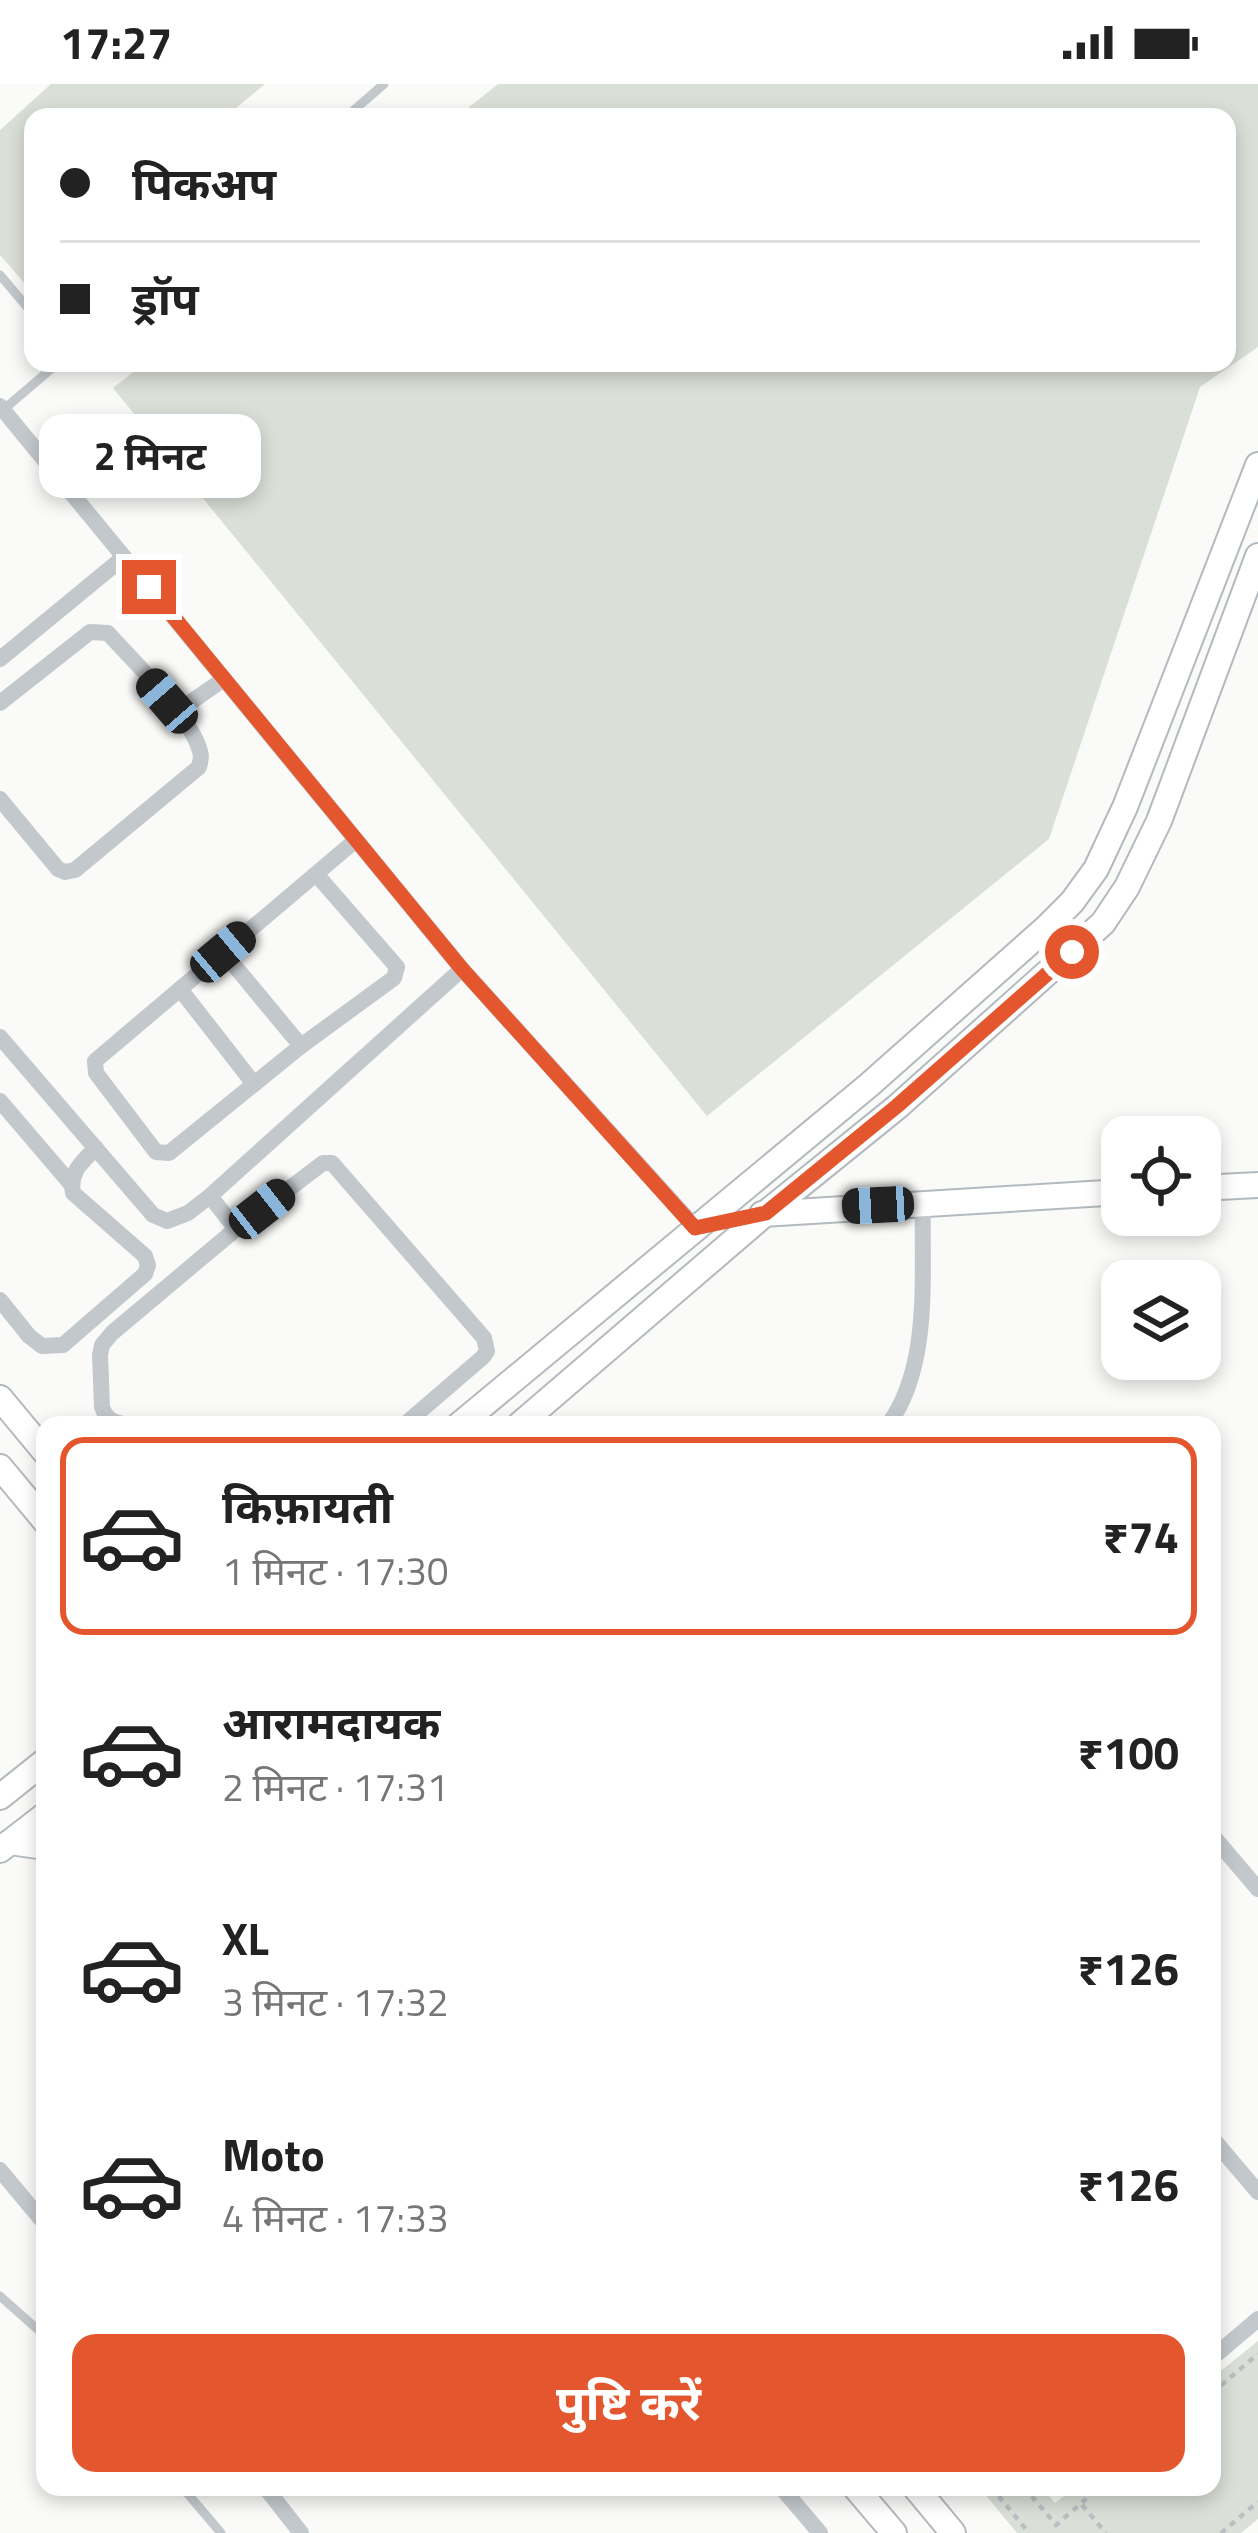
<!DOCTYPE html>
<html lang="hi">
<meta charset="utf-8">
<style>
body{margin:0;font-family:"Titillium Web","Noto Sans Devanagari",sans-serif;background:#f2f2f2;color:#222;height:100vh;display:flex;flex-direction:column;font-size:45px;white-space:nowrap}
*{box-sizing:border-box;margin:0}
p{font-size:39px;color:#767676}
.icon{flex:none;width:66px;height:66px;fill:none;stroke:currentColor;stroke-width:2;stroke-linecap:round;stroke-linejoin:round}
.map{position:relative;flex:1;overflow:hidden}
.sheet{position:absolute;left:36px;top:1332px;width:1185px;height:1080px;display:flex;flex-direction:column;background:#fff;border-radius:24px;box-shadow:0 6px 18px #0003}
.sheet>*{flex:none}
.hud{position:absolute;left:24px;top:24px;width:1212px;height:264px;border-radius:24px;box-shadow:0 6px 18px #0003;display:grid;align-content:center;height:264px;padding:0 36px;background:#fff}
.controls{position:absolute;left:1101px;top:1032px;display:grid;gap:24px}
.controls a{display:grid;place-items:center;width:120px;height:120px;border-radius:24px;background:#fff;box-shadow:0 6px 18px #0003;font-size:60px}
.end{position:absolute;width:54px;height:54px;margin:-27px;border:15px solid #e4572e;background:#fff;box-shadow:0 0 0 6px #fff}
.from{border-radius:50%}
.bubble{position:absolute;height:84px;border-radius:24px;background:#fff;box-shadow:0 6px 18px #0003;font-size:39px;font-weight:700;line-height:84px;text-align:center}
.car{position:absolute;width:36px;height:72px;margin:-36px -18px;border-radius:15px;box-shadow:0 0 9px 3px #0007;background:linear-gradient(#222 24%,#8ab4d8 0 40%,#222 0 76%,#8ab4d8 0 86%,#222 0)}
.hud b{display:flex;align-items:center;gap:42px;height:114px;font-size:45px}
.hud b+b{border-top:3px solid #e0e0e0}
.hud i{width:30px;height:30px;background:#222}
ul{padding:21px 0 0;list-style:none}
li{display:flex;align-items:center;gap:36px;height:198px;margin:0 24px 18px;padding:0 12px;border:6px solid transparent;border-radius:24px}
li div{flex:1}
li b{display:block;font-size:45px}
li em{font-style:normal;font-weight:700}
li.current{border-color:#e4572e}
li>.icon{width:108px;height:108px;stroke-width:1.5}
.cta{display:flex;gap:24px;margin-top:auto;padding:24px 36px}
.cta a{flex:1;height:138px;border-radius:24px;background:#e4572e;color:#fff;font-size:48px;font-weight:700;line-height:138px;text-align:center}
.status{display:flex;justify-content:space-between;align-items:center;height:84px;padding:0 60px;background:#fff;direction:ltr}
.status svg{height:33px;fill:currentColor}
.map>svg:first-child{display:block}
.green{fill:#dadfd7}
.lines{fill:none;stroke-linecap:round;stroke-linejoin:round}
.secondary-casing{stroke:#b3babf;stroke-width:28}
.path{stroke:#bbbfc2;stroke-width:4.5;stroke-dasharray:6 6;stroke-linecap:butt}
.lane{stroke:#c3c8cc;stroke-width:9}
.street{stroke:#c3c8cc;stroke-width:16}
.secondary{stroke:#fff;stroke-width:24}
.route{stroke:#e4572e;stroke-width:15}
</style>
<div class="status"><b>17:27</b><svg viewBox="0 0 49 12"><path d="M0 12V9h3v3zM5 12V6h3v6zM10 12V3h3v9zM15 12V0h3v12zM26 1h20v11H26zM47 4h2v5h-2z"/></svg></div>
<div class="map">
<svg width="1258" height="2449" viewBox="0 0 1258 2449">
<rect width="100%" height="100%" fill="#fafaf8"/>
<g class="green">
<polygon points="51,0 265,0 225,33 33,33 33,209 0,171 0,46"/>
<polygon points="498,0 1258,0 1258,263 1200,303 1049,755 707,1032 113,304 145,279 1227,279 1227,33 457,33"/>
<polygon points="1258,2257 1258,2435 1241,2449 1017,2449 979,2403 1041,2403 1055,2419 1076,2403 1212,2403 1212,2294"/>
</g>
<g class="lines">
<g class="secondary-casing">
<g id="secondary">
<polyline points="1200,1104 1258,1101"/>
<polyline points="762,1130 1122,1108"/>
<polyline points="0,1314 45,1368"/>
<polyline points="459,1341 869,1001 1047,843 1072,818 1096,785 1125,723 1258,381"/>
<polyline points="519,1341 766,1129 897,1023 1103,839 1127,803 1159,737 1258,472"/>
<polyline points="0,1383 45,1437"/>
<polyline points="0,1713 45,1677"/>
<polyline points="10,1758 45,1763"/>
<polyline points="0,1766 45,1731"/>
<polyline points="855,2403 894,2449"/>
<polyline points="915,2403 953,2449"/>
</g>
</g>
<g class="path">
<polyline points="1212,2309 1258,2270"/>
<polyline points="991,2403 1029,2449"/>
<polyline points="1024,2403 1056,2441 1100,2403"/>
<polyline points="1082,2421 1106,2449"/>
<polyline points="1221,2449 1258,2418"/>
</g>
<g class="lane">
<polyline points="346,33 384,0"/>
<polyline points="0,191 33,230"/>
<polyline points="3,326 58,279"/>
<polyline points="0,2212 45,2252"/>
<polyline points="182,2403 221,2449"/>
</g>
<g class="street">
<polyline points="0,322 462,885 696,1144"/>
<polyline points="0,575 124,473"/>
<path d="M 0,619 L 90,548 L 108,549 C 133,577 188,630 199,664 C 202,673 201,674 199,683 L 75,786 L 65,788 L 58,785 L 0,715"/>
<polyline points="173,622 188,620 224,595"/>
<polyline points="316,790 397,883 394,894 301,962 169,1069 156,1068 96,989 95,977 356,756"/>
<polyline points="223,868 301,962"/>
<polyline points="180,905 254,1000"/>
<polyline points="0,953 153,1131 167,1137 188,1129 210,1112 462,885"/>
<polyline points="0,1017 71,1100"/>
<polyline points="210,1112 236,1145 323,1079 332,1079 484,1254 487,1267 483,1273 404,1341"/>
<path d="M 0,1216 L 29,1252 L 42,1262 L 63,1261 L 145,1190 L 148,1181 L 145,1172 L 73,1109 C 69,1088 82,1078 96,1064"/>
<path d="M 131,1341 C 116,1339 107,1338 102,1323 L 100,1271 L 102,1261 L 112,1249 L 236,1145"/>
<path d="M 888,1341 C 932,1281 921,1190 923,1119"/>
<polyline points="1212,1751 1258,1805"/>
<polyline points="1212,2054 1258,2108"/>
<polyline points="0,2086 45,2140"/>
<polyline points="1212,2274 1258,2235"/>
<polyline points="265,2403 301,2449"/>
<polyline points="781,2403 820,2449"/>
</g>
<use href="#secondary" class="secondary"/>
</g>
<g class="lines">
<polyline class="route" points="149,503 462,885 695,1144 766,1129 897,1022 1072,868"/>
</g>
</svg>
<div class="controls">
<a><svg class="icon" aria-label="locate" viewBox="0 0 24 24"><circle cx="12" cy="12" r="6"/><path d="M12 2v4M12 18v4M2 12h4M18 12h4"/></svg></a>
<a><svg class="icon" aria-label="layers" viewBox="0 0 24 24"><path d="M12 4l9 5-9 5-9-5zM3 14l9 5 9-5"/></svg></a>
</div>
<i class="end from" style="left:1072px;top:868px"></i>
<i class="end" style="left:149px;top:503px"></i>
<div class="bubble" style="left:39px;top:330px;width:222px">2 मिनट</div>
<i class="car" style="left:167px;top:617px;rotate:319deg"></i>
<i class="car" style="left:223px;top:868px;rotate:50deg"></i>
<i class="car" style="left:878px;top:1121px;rotate:267deg"></i>
<i class="car" style="left:262px;top:1125px;rotate:52deg"></i>
<div class="hud">
<b><i class="from"></i>पिकअप</b>
<b><i></i>ड्रॉप</b>
</div>
<section class="sheet">
<ul>
<li class="current"><svg class="icon" aria-label="car" viewBox="0 0 24 24"><path d="M5 17H2v-5l4-1 3-4h7l3 4 3 1v5h-3M9 17h6M6 11h13"/><circle cx="7" cy="17" r="2"/><circle cx="17" cy="17" r="2"/></svg><div><b>किफ़ायती</b><p>1 मिनट · 17:30</p></div><em>₹74</em></li>
<li><svg class="icon" aria-label="car" viewBox="0 0 24 24"><path d="M5 17H2v-5l4-1 3-4h7l3 4 3 1v5h-3M9 17h6M6 11h13"/><circle cx="7" cy="17" r="2"/><circle cx="17" cy="17" r="2"/></svg><div><b>आरामदायक</b><p>2 मिनट · 17:31</p></div><em>₹100</em></li>
<li><svg class="icon" aria-label="car" viewBox="0 0 24 24"><path d="M5 17H2v-5l4-1 3-4h7l3 4 3 1v5h-3M9 17h6M6 11h13"/><circle cx="7" cy="17" r="2"/><circle cx="17" cy="17" r="2"/></svg><div><b>XL</b><p>3 मिनट · 17:32</p></div><em>₹126</em></li>
<li><svg class="icon" aria-label="car" viewBox="0 0 24 24"><path d="M5 17H2v-5l4-1 3-4h7l3 4 3 1v5h-3M9 17h6M6 11h13"/><circle cx="7" cy="17" r="2"/><circle cx="17" cy="17" r="2"/></svg><div><b>Moto</b><p>4 मिनट · 17:33</p></div><em>₹126</em></li>
</ul>
<div class="cta"><a>पुष्टि करें</a></div>
</section>
</div>
